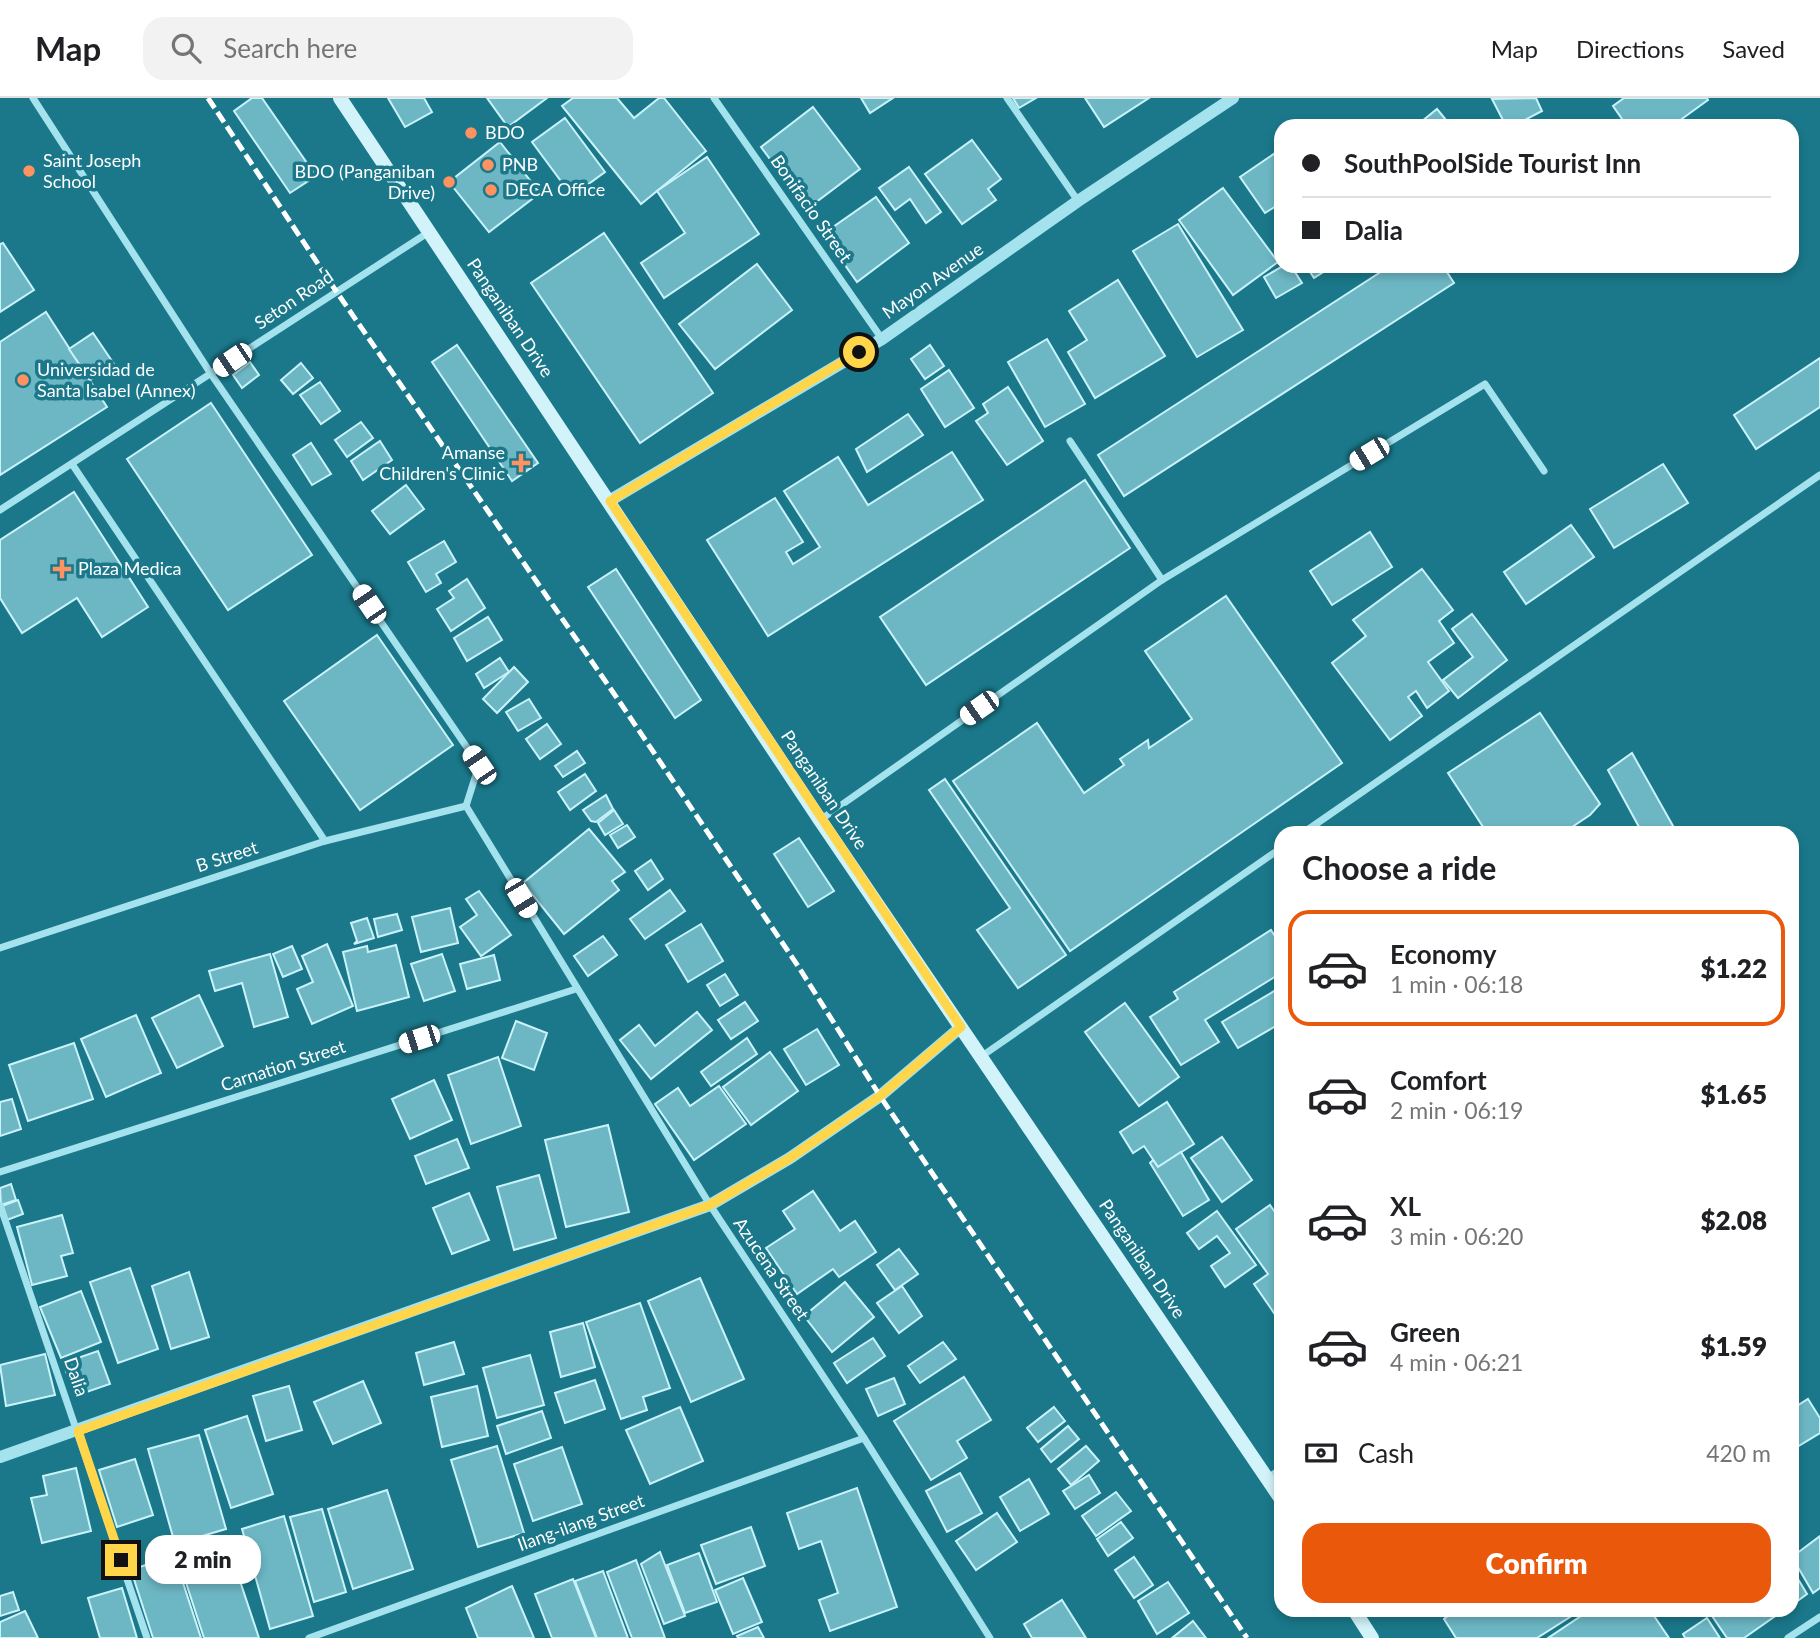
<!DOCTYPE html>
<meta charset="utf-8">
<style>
body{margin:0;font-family:Lato,sans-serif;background:#f2f2f2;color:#202124;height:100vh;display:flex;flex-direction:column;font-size:26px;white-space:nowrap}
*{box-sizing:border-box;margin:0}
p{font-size:23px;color:#757577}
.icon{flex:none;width:38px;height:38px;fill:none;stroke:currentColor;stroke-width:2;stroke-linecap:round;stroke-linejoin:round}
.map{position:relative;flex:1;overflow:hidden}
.sheet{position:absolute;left:1274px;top:728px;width:525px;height:791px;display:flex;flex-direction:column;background:#fff;border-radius:21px;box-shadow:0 4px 10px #0003}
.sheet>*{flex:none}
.banner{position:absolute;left:1274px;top:21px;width:525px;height:154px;border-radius:21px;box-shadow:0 4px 10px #0003;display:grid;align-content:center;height:154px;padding:0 28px;background:#fff}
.end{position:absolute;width:32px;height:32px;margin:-16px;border:9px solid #ffd54a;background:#111;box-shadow:0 0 0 4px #111}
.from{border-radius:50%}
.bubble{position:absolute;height:49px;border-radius:21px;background:#fff;box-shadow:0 4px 10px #0003;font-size:23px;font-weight:800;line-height:49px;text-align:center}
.car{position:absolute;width:21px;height:42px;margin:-21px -10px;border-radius:9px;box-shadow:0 0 5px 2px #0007;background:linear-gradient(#fff 24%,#345 0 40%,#fff 0 76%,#345 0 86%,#fff 0)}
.banner b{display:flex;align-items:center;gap:24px;height:66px;font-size:26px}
.banner b+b{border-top:2px solid #e0e0e0}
.banner i{width:18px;height:18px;background:#202124}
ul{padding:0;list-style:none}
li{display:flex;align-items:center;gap:21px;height:116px;margin:0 14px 10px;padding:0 14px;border:4px solid transparent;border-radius:21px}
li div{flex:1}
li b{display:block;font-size:26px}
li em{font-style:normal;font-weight:800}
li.current{border-color:#ea580c}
li>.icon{width:63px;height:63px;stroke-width:1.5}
h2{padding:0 28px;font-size:32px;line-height:84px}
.pay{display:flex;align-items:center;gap:18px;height:77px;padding:0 28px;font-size:26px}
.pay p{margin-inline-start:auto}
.cta{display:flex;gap:14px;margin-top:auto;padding:14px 28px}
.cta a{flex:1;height:80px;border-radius:21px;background:#ea580c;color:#fff;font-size:28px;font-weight:800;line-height:80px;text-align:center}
header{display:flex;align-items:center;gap:42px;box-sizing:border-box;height:98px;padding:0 35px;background:#fff;border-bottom:2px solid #e0e0e0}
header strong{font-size:33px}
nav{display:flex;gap:38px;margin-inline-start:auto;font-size:24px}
.search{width:490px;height:63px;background:#f2f2f2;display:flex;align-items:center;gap:18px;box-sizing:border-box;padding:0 24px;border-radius:21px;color:#757577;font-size:26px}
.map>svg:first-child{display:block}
.building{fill:#6db7c5;stroke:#caf3f9;stroke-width:2}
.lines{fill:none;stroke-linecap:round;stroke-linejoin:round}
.service{stroke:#a4e2ed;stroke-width:5}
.minor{stroke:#a4e2ed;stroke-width:7}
.tertiary{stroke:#a4e2ed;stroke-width:12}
.secondary{stroke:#d1f3f9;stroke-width:14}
.rail{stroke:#fff;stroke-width:5;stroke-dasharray:12 5;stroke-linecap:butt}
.route{stroke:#ffd54a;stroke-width:9}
.poi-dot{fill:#ff9260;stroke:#1a788a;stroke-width:2.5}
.labels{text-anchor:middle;stroke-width:7;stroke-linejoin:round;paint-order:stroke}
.poi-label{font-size:18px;fill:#fff;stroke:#1a788a;text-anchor:start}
.street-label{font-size:18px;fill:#fff;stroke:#1a788a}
</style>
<header>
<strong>Map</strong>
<div class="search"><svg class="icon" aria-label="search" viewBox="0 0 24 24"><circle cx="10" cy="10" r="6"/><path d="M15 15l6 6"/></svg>Search here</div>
<nav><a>Map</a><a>Directions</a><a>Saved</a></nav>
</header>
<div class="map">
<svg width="1820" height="1540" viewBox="0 0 1820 1540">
<rect width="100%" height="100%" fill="#1a788a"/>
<g class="building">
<polygon points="252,0 262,0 316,78 290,95 234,13"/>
<polygon points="388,0 424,0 432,14 405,29"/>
<polygon points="487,0 547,0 508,29"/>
<polygon points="573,0 617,0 634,20 659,0 664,0 706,53 641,106 562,8"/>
<polygon points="861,0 893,0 870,15"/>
<polygon points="1013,0 1036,0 1019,10"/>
<polygon points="1085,0 1149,0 1104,29"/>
<polygon points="1536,0 1542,13 1513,28 1506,28 1492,1"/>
<polygon points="1624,0 1707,0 1708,2 1672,28 1612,28 1622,21 1613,8"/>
<polygon points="813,9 860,71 807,111 761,49"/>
<polygon points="1437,11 1451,28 1416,28"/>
<polygon points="565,20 605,74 572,98 532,44"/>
<polygon points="972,42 1001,81 988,91 996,102 962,126 925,76"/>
<polygon points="500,44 540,95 489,134 449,84"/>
<polygon points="1281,51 1281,105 1265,115 1240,79"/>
<polygon points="707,59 759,136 664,200 641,165 685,135 657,93"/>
<polygon points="909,69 941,114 926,125 910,101 895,112 879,90"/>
<polygon points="1223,90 1278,164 1233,197 1179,122"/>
<polygon points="876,99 909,145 857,184 823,136"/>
<polygon points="1178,126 1243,232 1197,259 1133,153"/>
<polygon points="604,135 713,295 640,345 531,185"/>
<polygon points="3,145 34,192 0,214 0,146"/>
<polygon points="757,166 792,212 715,271 679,226"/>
<polygon points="1283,168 1291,168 1302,185 1276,200 1264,179"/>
<polygon points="1306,168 1333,168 1314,180"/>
<polygon points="1390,168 1443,168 1454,185 1124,398 1098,357"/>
<polygon points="1118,182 1165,258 1095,300 1068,254 1087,242 1069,213"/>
<polygon points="46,214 107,309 0,377 0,244"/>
<polygon points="93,235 114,266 90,282 69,251"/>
<polygon points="1047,241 1085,306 1045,329 1008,264"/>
<polygon points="457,247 538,365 512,383 432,264"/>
<polygon points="930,247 944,268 925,281 911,261"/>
<polygon points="1820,260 1820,309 1756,351 1734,317"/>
<polygon points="250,264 259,277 242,290 233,277"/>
<polygon points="301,265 313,280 293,296 281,282"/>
<polygon points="949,272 974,310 945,329 921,291"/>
<polygon points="320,284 340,313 321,326 300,297"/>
<polygon points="1008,289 1043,343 1007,367 976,323 988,315 983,306"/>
<polygon points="211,305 312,457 228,512 127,361"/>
<polygon points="908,316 923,337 867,374 856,351"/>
<polygon points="361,324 373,340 347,359 335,342"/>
<polygon points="380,343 392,362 363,382 351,363"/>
<polygon points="311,345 331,376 312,387 293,357"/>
<polygon points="952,354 983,402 768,538 707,442 775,400 803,444 786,454 793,466 820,449 784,393 838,359 868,407"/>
<polygon points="1663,366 1688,405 1614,450 1590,411"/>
<polygon points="1085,382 1130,450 926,587 880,519"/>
<polygon points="406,387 424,411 390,436 372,413"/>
<polygon points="74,394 148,509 102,539 77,500 22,535 0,500 0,442"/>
<polygon points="1571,427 1594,459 1526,506 1504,474"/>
<polygon points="1370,434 1392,469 1332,507 1310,473"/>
<polygon points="444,443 456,464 436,476 441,485 426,494 408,464"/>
<polygon points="616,471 701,602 675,620 588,489"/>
<polygon points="1422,471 1453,512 1439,523 1454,545 1428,564 1449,593 1427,610 1416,593 1408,599 1422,618 1390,642 1332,565 1366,538 1353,522"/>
<polygon points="467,481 485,510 451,533 437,511 454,500 449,493"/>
<polygon points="1226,498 1342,665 1070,853 953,683 1037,625 1084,695 1124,667 1120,661 1148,642 1149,650 1192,621 1145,553"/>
<polygon points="1472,516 1507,562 1458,600 1443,582 1473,559 1452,531"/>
<polygon points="488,519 502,542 467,563 454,540"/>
<polygon points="377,537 453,647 360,712 284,603"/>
<polygon points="500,560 509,574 484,590 476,576"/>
<polygon points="514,569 528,584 497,615 483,601"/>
<polygon points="529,601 541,620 518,633 506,614"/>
<polygon points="1540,615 1600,706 1590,717 1563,735 1487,735 1448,675"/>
<polygon points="547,626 561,646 540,661 526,641"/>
<polygon points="577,653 585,665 563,679 555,668"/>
<polygon points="1632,655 1677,735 1630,735 1639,729 1608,672"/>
<polygon points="585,676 596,693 570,712 558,694"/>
<polygon points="945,681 1066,857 1018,890 977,832 1010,810 929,692"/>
<polygon points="606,697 613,711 596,724 591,723 583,712"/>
<polygon points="614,712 623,726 605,737 598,725"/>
<polygon points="627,727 635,739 618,750 610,737"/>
<polygon points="589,731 625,774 612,783 619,792 564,836 523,785"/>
<polygon points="799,740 834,793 808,809 774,756"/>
<polygon points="651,762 663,781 648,792 635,773"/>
<polygon points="670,792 685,813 645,841 630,821"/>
<polygon points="479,793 511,837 481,858 460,829 477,817 466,801"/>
<polygon points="450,810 458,845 421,854 412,819"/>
<polygon points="397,816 402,832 378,839 374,821"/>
<polygon points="367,820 374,840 354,846 357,843 351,825"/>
<polygon points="701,826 723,863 688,884 666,847"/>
<polygon points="1271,832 1281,848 1281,875 1205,922 1219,944 1181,967 1150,919 1178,901 1174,894"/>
<polygon points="603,838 617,857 588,878 574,858"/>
<polygon points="327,846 353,908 312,926 297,891 313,884 302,858"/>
<polygon points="396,847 409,899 357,913 343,854 367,848 368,854"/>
<polygon points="292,848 302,871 283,879 273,856"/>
<polygon points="270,856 288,919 254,929 242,885 215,893 209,873"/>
<polygon points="442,856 455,893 424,903 411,866"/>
<polygon points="494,857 500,882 467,891 460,866"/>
<polygon points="725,876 738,897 720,908 707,887"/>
<polygon points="1281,889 1281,925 1238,950 1222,924"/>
<polygon points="199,897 223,948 177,970 152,920"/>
<polygon points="745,904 758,923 731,941 718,922"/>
<polygon points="1125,905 1179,979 1139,1008 1085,934"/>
<polygon points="697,914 712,932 651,981 620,942 639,927 655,948"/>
<polygon points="136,917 161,975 106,999 81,941"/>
<polygon points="516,923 547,935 534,972 502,960"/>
<polygon points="817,931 839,967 806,987 784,951"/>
<polygon points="747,940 757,956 711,988 701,974"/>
<polygon points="74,945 93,1001 28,1023 9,967"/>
<polygon points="770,954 798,993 751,1027 723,989"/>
<polygon points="498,959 521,1028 471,1046 448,977"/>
<polygon points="434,982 452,1022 410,1041 392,1001"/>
<polygon points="719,988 746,1026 694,1062 655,1006 678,990 690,1008"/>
<polygon points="12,1001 21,1031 0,1038 0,1004"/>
<polygon points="1167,1004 1194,1046 1158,1069 1144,1048 1133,1055 1120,1034"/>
<polygon points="608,1027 629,1114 566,1129 545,1042"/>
<polygon points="1222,1039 1252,1082 1222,1104 1191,1060"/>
<polygon points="457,1041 469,1070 426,1086 415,1058"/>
<polygon points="1181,1054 1209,1102 1183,1118 1150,1065 1153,1062 1158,1069"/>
<polygon points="539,1077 556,1140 514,1152 497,1089"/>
<polygon points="11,1086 16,1102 1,1107 0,1090"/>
<polygon points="813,1093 840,1133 855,1123 876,1154 839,1179 833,1171 797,1196 766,1150 795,1131 783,1113"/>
<polygon points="469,1095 489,1142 452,1156 433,1110"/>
<polygon points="18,1102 23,1116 7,1122 2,1108"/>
<polygon points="1270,1107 1281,1123 1281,1210 1274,1215 1254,1186 1268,1176 1236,1131"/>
<polygon points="1217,1113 1256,1167 1225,1189 1211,1168 1230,1155 1217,1138 1199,1151 1187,1135"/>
<polygon points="62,1117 73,1155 61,1158 67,1178 32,1187 17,1129"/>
<polygon points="899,1151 918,1176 895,1192 877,1167"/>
<polygon points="130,1170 158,1251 118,1265 90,1184"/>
<polygon points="189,1174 209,1239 171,1251 152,1188"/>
<polygon points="700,1180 744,1281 691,1304 648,1203"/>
<polygon points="845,1184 874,1219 832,1254 804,1218"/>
<polygon points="902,1188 922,1218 899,1235 877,1205"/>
<polygon points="81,1193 101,1244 61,1260 40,1209"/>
<polygon points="640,1205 670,1290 643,1299 647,1312 621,1321 586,1224"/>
<polygon points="583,1225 595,1269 561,1279 550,1234"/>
<polygon points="873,1240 885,1258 847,1285 834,1265"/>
<polygon points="454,1244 464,1276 424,1287 416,1255"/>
<polygon points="943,1244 956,1261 920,1285 908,1268"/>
<polygon points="98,1253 110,1286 75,1298 63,1265"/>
<polygon points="45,1256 55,1297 6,1308 0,1267"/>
<polygon points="530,1257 544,1307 497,1320 483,1270"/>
<polygon points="964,1279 991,1322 957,1343 967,1360 931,1382 894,1323"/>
<polygon points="894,1280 905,1306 878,1318 866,1291"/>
<polygon points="595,1282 605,1311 565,1325 555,1295"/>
<polygon points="363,1283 381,1325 333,1346 314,1304"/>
<polygon points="289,1288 302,1332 266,1343 253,1298"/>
<polygon points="477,1288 488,1338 442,1349 431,1299"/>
<polygon points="1808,1301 1820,1320 1820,1335 1792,1352 1792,1311"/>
<polygon points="680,1309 703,1363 650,1386 626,1332"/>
<polygon points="1054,1309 1065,1323 1038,1344 1027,1330"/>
<polygon points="542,1313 551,1340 506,1356 497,1328"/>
<polygon points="247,1318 273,1396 231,1410 205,1332"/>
<polygon points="1068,1328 1079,1341 1051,1364 1041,1351"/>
<polygon points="199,1337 226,1431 175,1446 148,1351"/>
<polygon points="497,1348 524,1435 478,1449 451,1362"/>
<polygon points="1086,1348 1099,1363 1071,1387 1058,1371"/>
<polygon points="562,1349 582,1406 533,1423 514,1366"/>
<polygon points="135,1361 153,1417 117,1429 99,1372"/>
<polygon points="76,1370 91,1433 42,1445 31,1400 47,1397 43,1378"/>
<polygon points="960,1375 982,1415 947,1434 926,1393"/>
<polygon points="1089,1377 1100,1395 1075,1411 1063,1393"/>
<polygon points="1029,1381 1049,1416 1020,1433 1000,1399"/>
<polygon points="857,1390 897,1509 830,1533 819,1502 838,1495 821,1443 799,1451 787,1415"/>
<polygon points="387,1392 413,1471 353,1491 328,1411"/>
<polygon points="1116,1394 1131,1413 1096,1438 1082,1418"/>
<polygon points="322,1411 346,1494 314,1504 290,1419"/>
<polygon points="997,1415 1017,1444 976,1472 956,1443"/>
<polygon points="284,1418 313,1518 270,1531 242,1431"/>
<polygon points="1121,1424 1133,1440 1108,1458 1097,1441"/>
<polygon points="751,1429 765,1468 716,1486 701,1447"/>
<polygon points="1820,1438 1820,1490 1813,1495 1792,1459"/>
<polygon points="226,1441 259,1540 204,1540 177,1457"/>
<polygon points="660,1454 685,1518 664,1526 641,1466"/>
<polygon points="699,1455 717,1504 685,1515 667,1467"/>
<polygon points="174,1457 201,1540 153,1540 131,1472"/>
<polygon points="1134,1459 1153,1487 1134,1500 1115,1472"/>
<polygon points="636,1462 665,1540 632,1540 607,1474"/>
<polygon points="1792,1471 1807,1496 1792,1507"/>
<polygon points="603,1473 628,1540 597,1540 575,1483"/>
<polygon points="743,1480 762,1524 733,1536 715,1492"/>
<polygon points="573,1481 596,1540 552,1540 535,1496"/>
<polygon points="1168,1484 1189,1515 1157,1536 1138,1503"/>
<polygon points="512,1488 534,1540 478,1540 466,1510"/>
<polygon points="122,1490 137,1540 100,1540 88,1500"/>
<polygon points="13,1494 19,1512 0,1518 0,1498"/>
<polygon points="1062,1502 1086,1540 1032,1540 1024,1526"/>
<polygon points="1455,1512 1581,1512 1537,1540 1456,1540 1444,1521"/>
<polygon points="1590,1512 1650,1512 1669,1540 1548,1540"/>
<polygon points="1708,1512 1784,1512 1744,1540 1727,1540"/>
<polygon points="25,1513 38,1540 0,1540 0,1524"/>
<polygon points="1707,1520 1720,1540 1685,1540 1683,1536"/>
<polygon points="1193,1523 1206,1540 1172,1540"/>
<polygon points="758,1529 764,1540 738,1540 737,1538"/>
</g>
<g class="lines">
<polyline class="service" points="1269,1378 1281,1370"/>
<g class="minor">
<polyline points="33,0 211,276 479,667 466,708"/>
<polyline points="714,0 882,241"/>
<polyline points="1007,0 1078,103"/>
<polyline points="1070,343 1162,482"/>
<polyline points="72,366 325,743"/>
<polyline points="0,412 429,134"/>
<polyline points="466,708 710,1107 864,1340 990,1540"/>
<polyline points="820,722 1162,482 1485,286 1544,373"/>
<polyline points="1303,735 1820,377"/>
<polyline points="0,850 325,743 466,708"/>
<polyline points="982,958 1281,750"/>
<polyline points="0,1074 576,891"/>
<polyline points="0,1107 147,1540"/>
<polyline points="309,1540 864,1340"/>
<polyline points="1788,1540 1820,1519"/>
</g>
<g class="tertiary">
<polyline points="609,403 882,241 1078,103 1233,0"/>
<polyline points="0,1359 710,1107 790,1060 880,998 961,929"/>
</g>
<g class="secondary">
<polyline points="340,0 820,722 1281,1401"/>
<polyline points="1354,1512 1372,1540"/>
</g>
<polyline class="rail" points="208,0 336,193 619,603 798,868 880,998 1247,1540"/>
</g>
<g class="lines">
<polyline class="route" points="121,1462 78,1333 710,1107 790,1060 880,998 961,929 610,403 859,254"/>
</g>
<g class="poi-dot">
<circle cx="471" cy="35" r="7"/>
<circle cx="488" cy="67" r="7"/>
<circle cx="29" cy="73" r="7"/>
<circle cx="449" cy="84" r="7"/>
<circle cx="491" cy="92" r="7"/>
<circle cx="23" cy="282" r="7"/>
<path d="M517.5 354.5h7v7h7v7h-7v7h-7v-7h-7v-7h7z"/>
<path d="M58.5 460.5h7v7h7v7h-7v7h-7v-7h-7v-7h7z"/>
</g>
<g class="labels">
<g class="poi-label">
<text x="485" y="41">BDO</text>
<text x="43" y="69">Saint Joseph<tspan x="43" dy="21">School</tspan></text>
<text x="502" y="73">PNB</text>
<text x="435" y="80" text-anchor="end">BDO (Panganiban<tspan x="435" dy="21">Drive)</tspan></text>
<text x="505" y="98">DECA Office</text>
<text x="37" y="278">Universidad de<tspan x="37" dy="21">Santa Isabel (Annex)</tspan></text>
<text x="505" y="361" text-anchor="end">Amanse<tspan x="505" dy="21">Children's Clinic</tspan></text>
<text x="78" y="477">Plaza Medica</text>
</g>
<g class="street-label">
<text transform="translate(811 111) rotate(55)" y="6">Bonifacio Street</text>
<text transform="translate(933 183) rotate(-35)" y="6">Mayon Avenue</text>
<text transform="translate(294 202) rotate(-34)" y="6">Seton Road</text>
<text transform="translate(510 220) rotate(56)" y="6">Panganiban Drive</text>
<text transform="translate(824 692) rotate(56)" y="6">Panganiban Drive</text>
<text transform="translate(227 759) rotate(-18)" y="6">B Street</text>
<text transform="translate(283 968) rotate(-18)" y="6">Carnation Street</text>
<text transform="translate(1142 1161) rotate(56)" y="6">Panganiban Drive</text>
<text transform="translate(771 1171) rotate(56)" y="6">Azucena Street</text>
<text transform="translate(76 1279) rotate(71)" y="6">Dalia</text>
<text transform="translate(581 1425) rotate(-20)" y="6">Ilang-ilang Street</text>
</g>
</g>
</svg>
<i class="end from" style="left:859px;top:254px"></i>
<i class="end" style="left:121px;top:1462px"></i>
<div class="bubble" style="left:145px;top:1437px;width:116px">2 min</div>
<i class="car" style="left:232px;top:262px;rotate:236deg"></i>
<i class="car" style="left:1369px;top:356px;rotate:239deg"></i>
<i class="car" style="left:369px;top:506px;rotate:326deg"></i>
<i class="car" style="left:979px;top:610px;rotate:235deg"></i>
<i class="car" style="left:479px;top:667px;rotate:326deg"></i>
<i class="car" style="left:521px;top:800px;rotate:149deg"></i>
<i class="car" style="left:419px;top:941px;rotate:252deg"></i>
<div class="banner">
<b><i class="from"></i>SouthPoolSide Tourist Inn</b>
<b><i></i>Dalia</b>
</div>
<section class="sheet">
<h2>Choose a ride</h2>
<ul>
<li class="current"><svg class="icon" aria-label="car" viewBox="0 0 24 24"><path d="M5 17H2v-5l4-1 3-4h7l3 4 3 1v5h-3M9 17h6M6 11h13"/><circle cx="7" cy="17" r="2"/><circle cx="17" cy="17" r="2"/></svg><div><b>Economy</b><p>1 min · 06:18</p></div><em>$1.22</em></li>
<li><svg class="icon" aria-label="car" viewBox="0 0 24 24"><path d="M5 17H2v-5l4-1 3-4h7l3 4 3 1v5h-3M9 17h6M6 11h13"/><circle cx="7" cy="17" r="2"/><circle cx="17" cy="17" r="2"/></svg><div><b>Comfort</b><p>2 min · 06:19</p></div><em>$1.65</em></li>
<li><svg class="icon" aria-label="car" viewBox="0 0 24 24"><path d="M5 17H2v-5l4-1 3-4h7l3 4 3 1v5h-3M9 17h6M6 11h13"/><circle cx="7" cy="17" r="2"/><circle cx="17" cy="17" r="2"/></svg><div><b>XL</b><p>3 min · 06:20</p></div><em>$2.08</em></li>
<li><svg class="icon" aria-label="car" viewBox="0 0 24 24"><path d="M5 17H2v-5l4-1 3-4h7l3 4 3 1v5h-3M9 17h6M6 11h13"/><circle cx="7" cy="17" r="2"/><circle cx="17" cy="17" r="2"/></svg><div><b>Green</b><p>4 min · 06:21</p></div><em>$1.59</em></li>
</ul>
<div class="pay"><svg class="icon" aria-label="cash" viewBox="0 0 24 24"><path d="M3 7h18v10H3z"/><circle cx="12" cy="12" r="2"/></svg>Cash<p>420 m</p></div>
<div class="cta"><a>Confirm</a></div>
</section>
</div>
